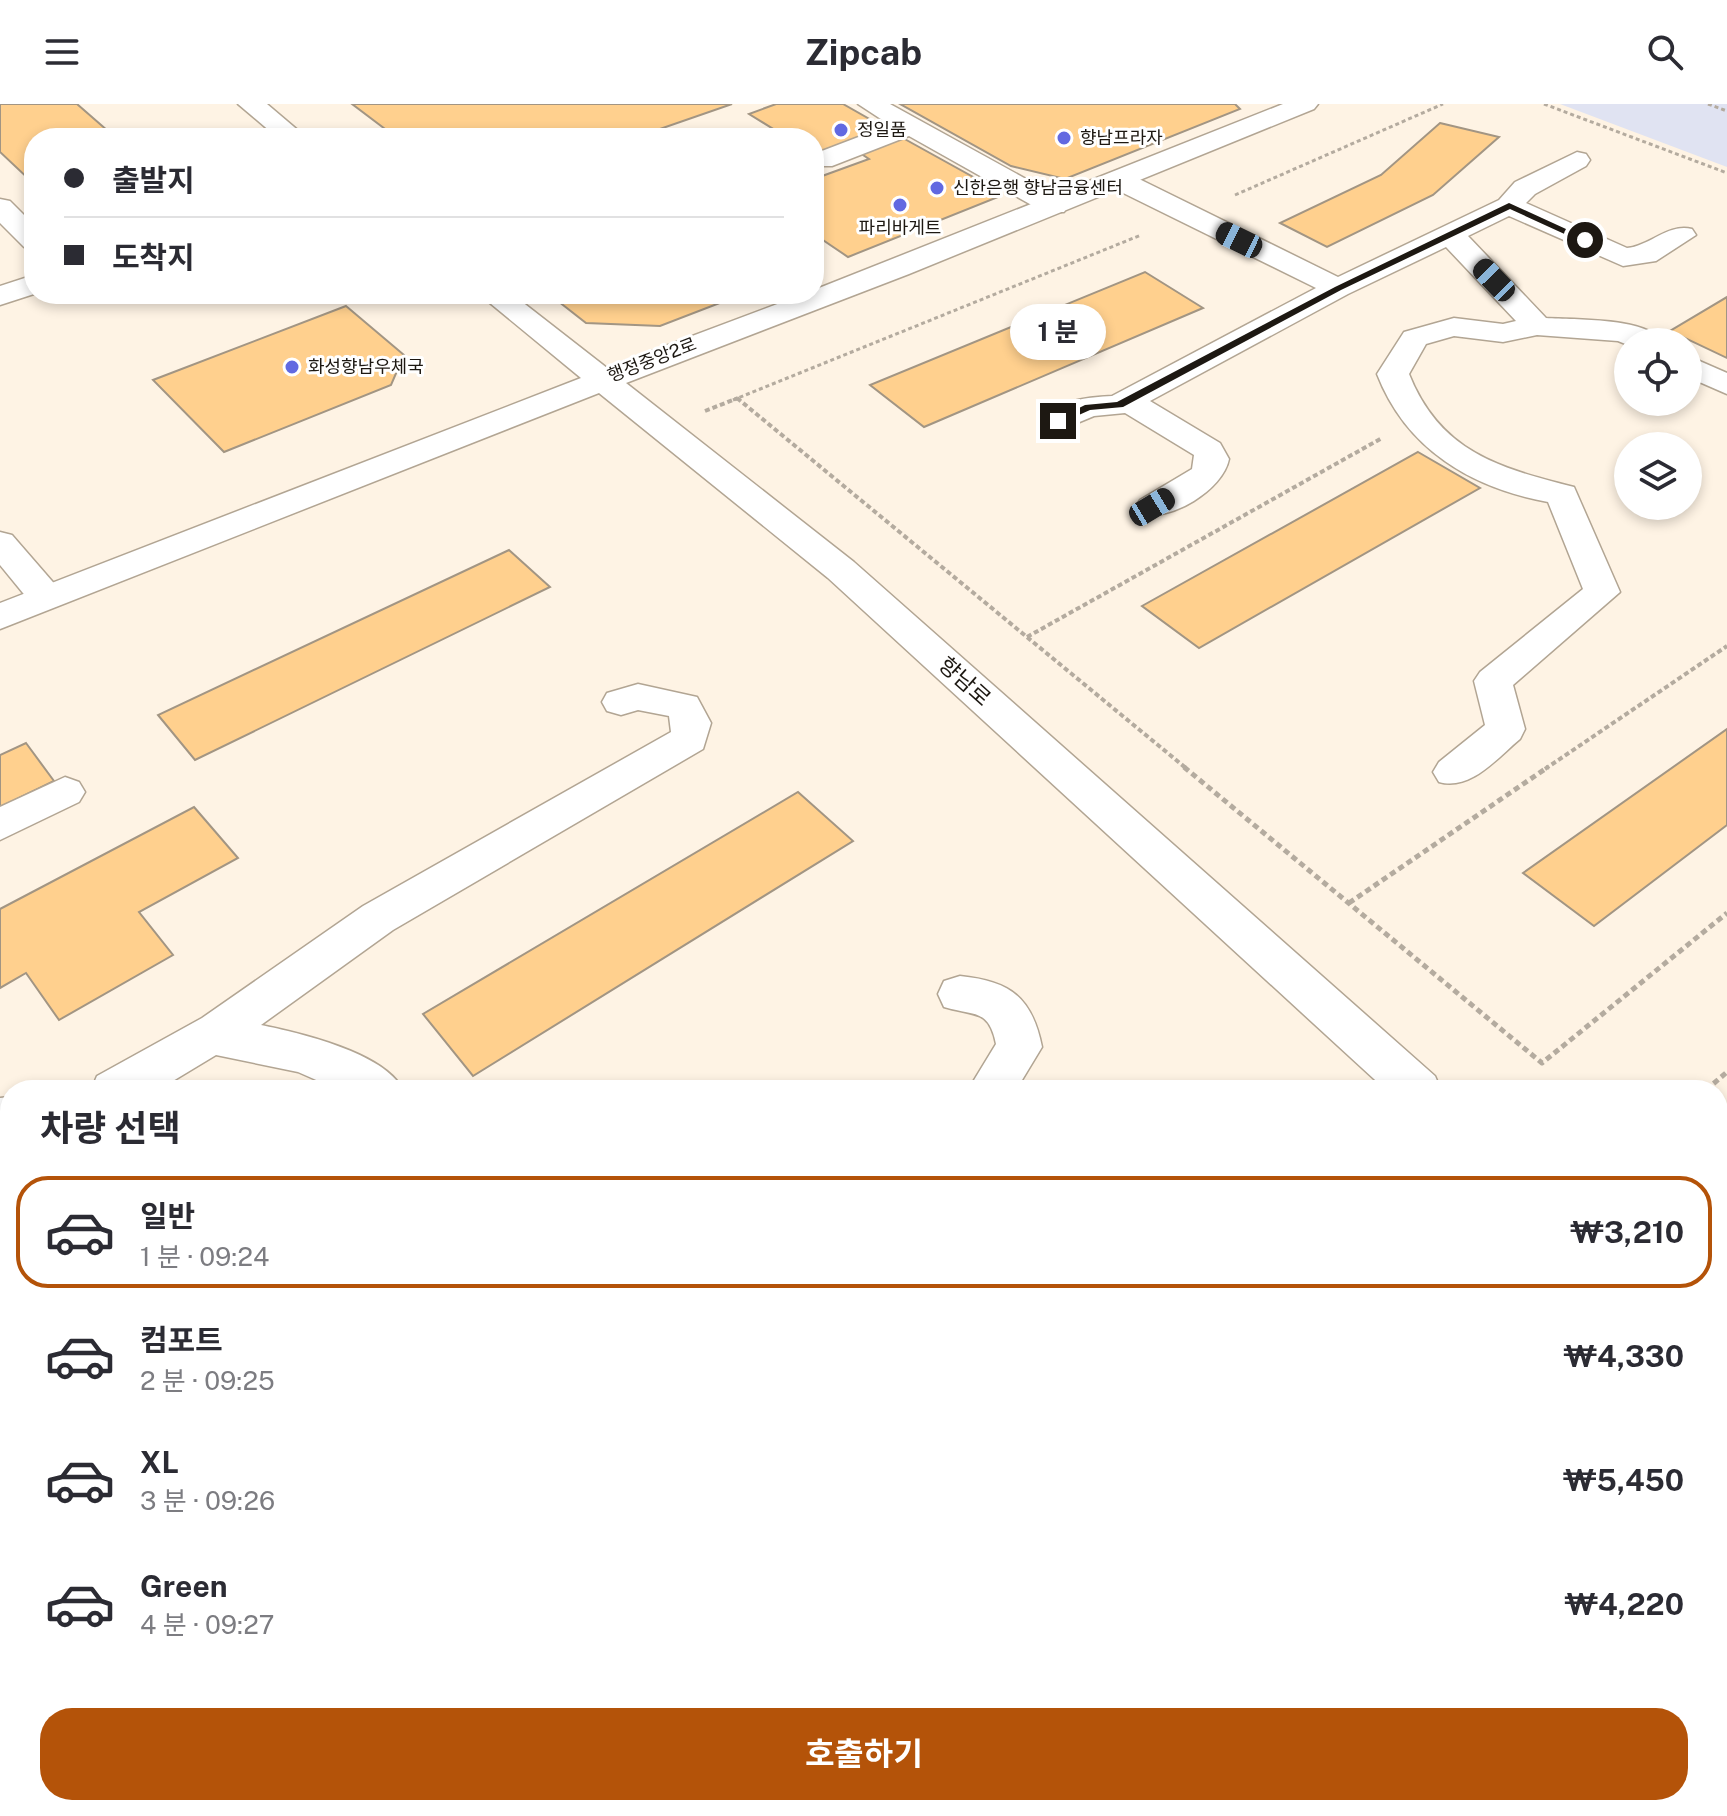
<!DOCTYPE html>
<html lang="ko">
<meta charset="utf-8">
<style>
body{margin:0;font-family:"Public Sans","Noto Sans KR",sans-serif;background:#f7f7f7;color:#2b2b33;height:100vh;display:flex;flex-direction:column;font-size:30px;white-space:nowrap}
*{box-sizing:border-box;margin:0}
p{font-size:26px;color:#7c7c81}
.icon{flex:none;width:44px;height:44px;fill:none;stroke:currentColor;stroke-width:2;stroke-linecap:round;stroke-linejoin:round}
.map{position:relative;flex:1;overflow:hidden}
.drawer{position:absolute;left:0px;top:976px;width:1728px;height:736px;display:flex;flex-direction:column;background:#fff;border-radius:32px 32px 0 0;box-shadow:0 4px 12px #0003}
.drawer>*{flex:none}
.top-card{position:absolute;left:24px;top:24px;width:800px;height:176px;border-radius:32px;box-shadow:0 4px 12px #0003;display:grid;align-content:center;height:176px;padding:0 40px;background:#fff}
.fabs{position:absolute;left:1614px;top:224px;display:grid;gap:16px}
.fabs a{display:grid;place-items:center;width:88px;height:88px;border-radius:50%;background:#fff;box-shadow:0 4px 12px #0003;font-size:40px}
.end{position:absolute;width:36px;height:36px;margin:-18px;border:10px solid #1d1812;background:#fff;box-shadow:0 0 0 4px #fff}
.from{border-radius:50%}
.bubble{position:absolute;height:56px;border-radius:28px;background:#fff;box-shadow:0 4px 12px #0003;font-size:26px;font-weight:700;line-height:56px;text-align:center}
.car{position:absolute;width:24px;height:48px;margin:-24px -12px;border-radius:10px;box-shadow:0 0 6px 2px #0007;background:linear-gradient(#222 24%,#8ab4d8 0 40%,#222 0 76%,#8ab4d8 0 86%,#222 0)}
.top-card b{display:flex;align-items:center;gap:28px;height:76px;font-size:30px}
.top-card b+b{border-top:2px solid #e1e1e2}
.top-card i{width:20px;height:20px;background:#2b2b33}
ul{padding:0;list-style:none}
li{display:flex;align-items:center;gap:24px;height:112px;margin:0 16px 12px;padding:0 24px;border:4px solid transparent;border-radius:32px}
li div{flex:1}
li b{display:block;font-size:30px}
li em{font-style:normal;font-weight:700}
li.selected{border-color:#b45309}
li>.icon{width:72px;height:72px;stroke-width:1.5}
h2{padding:0 40px;font-size:36px;line-height:96px}
.action{display:flex;gap:16px;margin-top:auto;padding:16px 40px}
.action a{flex:1;height:92px;border-radius:32px;background:#b45309;color:#fff;font-size:32px;font-weight:700;line-height:92px;text-align:center}
header{display:flex;justify-content:space-between;align-items:center;height:104px;padding:0 40px;background:#fff;font-size:36px;font-weight:700}
.map>svg:first-child{display:block}
.green{fill:#e0e3f2}
.building{fill:#ffd08e;stroke:#a29583;stroke-width:2}
.lines{fill:none;stroke-linecap:round;stroke-linejoin:round}
.minor-casing{stroke:#b2a593;stroke-width:3}
.tertiary-casing{stroke:#b2a593;stroke-width:3}
.path-far3{stroke:#b4ab9f;stroke-width:3;stroke-dasharray:4 3;stroke-linecap:butt}
.path-far2{stroke:#b4ab9f;stroke-width:4;stroke-dasharray:5 3;stroke-linecap:butt}
.path-far1{stroke:#b4ab9f;stroke-width:5;stroke-dasharray:6 4;stroke-linecap:butt}
.path{stroke:#b4ab9f;stroke-width:6;stroke-dasharray:8 5;stroke-linecap:butt}
.minor{fill:#fff;fill-rule:evenodd}
.tertiary{fill:#fff;fill-rule:evenodd}
.route{fill:#1d1812}
.poi-dot{fill:#6269e1;stroke:#fff;stroke-width:3}
.labels{text-anchor:middle;stroke-width:6;stroke-linejoin:round;paint-order:stroke}
.far-poi-label{font-size:18px;fill:#1d1812;stroke:#fff;text-anchor:start}
.far-street-label{font-size:18px;fill:#1d1812;stroke:#fff}
.street-label{font-size:22px;fill:#1d1812;stroke:#fff}
</style>
<header><svg class="icon" aria-label="menu" viewBox="0 0 24 24"><path d="M4 6h16M4 12h16M4 18h16"/></svg>Zipcab<svg class="icon" aria-label="search" viewBox="0 0 24 24"><circle cx="10" cy="10" r="6"/><path d="M15 15l6 6"/></svg></header>
<div class="map">
<svg width="1727" height="1712" viewBox="0 0 1727 1712">
<rect width="100%" height="100%" fill="#fef3e4"/>
<polygon class="green" points="1560,0 1727,0 1727,63"/>
<g class="building">
<polygon points="0,0 77,0 116,34 34,34 34,80 0,48"/>
<polygon points="352,0 732,0 634,34 397,34"/>
<polygon points="776,0 843,0 887,25 814,51 814,34 788,34 749,10"/>
<polygon points="900,0 1235,0 1240,5 1065,75 1011,62"/>
<polygon points="1440,19 1499,33 1433,91 1327,143 1280,119 1381,71"/>
<polygon points="901,33 993,84 998,93 848,153 814,130 814,87 817,86 814,75 869,55 860,49"/>
<polygon points="1145,168 1203,204 924,323 870,281"/>
<polygon points="549,190 743,190 660,222 586,219"/>
<polygon points="1727,193 1727,254 1670,227"/>
<polygon points="346,202 404,251 391,281 224,348 153,276"/>
<polygon points="1418,348 1480,384 1199,544 1142,502"/>
<polygon points="509,446 550,483 195,656 158,611"/>
<polygon points="1727,625 1727,721 1594,822 1523,769"/>
<polygon points="26,639 54,677 0,703 0,651"/>
<polygon points="798,688 853,737 473,972 423,910"/>
<polygon points="194,703 238,754 139,808 173,851 59,916 26,869 0,884 0,805"/>
<polygon points="1718,1672 1727,1680 1727,1705 1721,1712 1519,1712 1528,1702 1718,1702"/>
<polygon points="213,1702 234,1702 239,1712 200,1712"/>
</g>
<g class="lines">
<g class="minor-casing">
<g id="minor">
<polygon points="858,0 890,0 1064,96 1068,102 1064,108 1044,108 909,32 832,62 814,62 814,50 890,21"/>
<path d="M 1577,48 L 1586,50 L 1590,56 L 1586,62 L 1535,90 L 1526,99 L 1627,144 C 1650,142 1668,119 1692,125 L 1696,131 L 1656,157 L 1623,162 L 1509,112 L 1468,132 L 1546,214 C 1575,216 1646,213 1663,238 L 1628,241 L 1618,237 L 1537,231 L 1503,238 L 1454,232 L 1426,240 L 1409,270 C 1440,348 1499,364 1574,383 L 1620,488 L 1513,581 L 1525,625 L 1520,635 C 1497,654 1471,687 1439,678 L 1433,668 L 1439,658 L 1485,621 L 1474,577 L 1480,568 L 1583,485 L 1548,398 C 1471,384 1406,345 1377,270 L 1404,228 L 1454,214 L 1503,220 L 1516,217 L 1446,143 L 1348,190 L 1150,297 L 1220,339 L 1229,355 C 1223,386 1170,418 1140,410 L 1135,403 L 1140,396 L 1192,365 L 1194,351 L 1125,309 L 1094,312 L 1058,327 L 1047,324 L 1042,317 C 1056,296 1089,293 1112,292 L 1316,184 L 1111,83 L 1108,77 L 1111,71 L 1131,71 L 1338,173 L 1499,96 L 1515,78 Z"/>
<polygon points="0,95 10,97 34,121 34,145 24,143 0,119"/>
<polygon points="34,171 34,190 0,201 0,182"/>
<polygon points="1688,252 1727,269 1727,290 1688,273"/>
<polygon points="0,428 12,431 58,484 63,492 58,500 45,504 32,500 0,461"/>
<path d="M 638,580 L 697,593 L 711,619 L 703,645 L 393,826 L 261,921 C 300,929 385,949 403,986 L 339,986 L 298,968 L 216,951 L 158,986 L 91,986 L 97,972 L 202,914 L 363,802 L 671,628 L 669,612 L 638,606 L 621,611 L 607,607 L 602,598 L 607,589 Z"/>
<polygon points="65,673 79,678 85,688 79,698 0,736 0,703"/>
<path d="M 960,872 C 1010,877 1032,893 1042,943 L 1016,986 L 968,986 L 996,940 C 989,904 973,912 944,903 L 938,890 L 944,877 Z"/>
<polygon points="10,993 10,1033 0,1034 0,994"/>
<polygon points="1326,1702 1394,1702 1390,1712 1322,1712"/>
</g>
</g>
<g class="tertiary-casing">
<g id="tertiary">
<polygon points="238,0 267,0 307,34 278,34"/>
<polygon points="1283,0 1318,0 1314,5 909,170 626,279 854,458 1435,972 1441,986 1386,986 828,474 599,289 0,525 0,499 581,274 479,190 512,190 607,264 804,190 814,190 814,186"/>
<polygon points="1718,1234 1727,1238 1727,1292 1718,1289"/>
</g>
</g>
<g class="path-far3">
<polyline points="1544,0 1727,69"/>
<polyline points="1708,0 1727,7"/>
<polyline points="1235,91 1443,0"/>
<polyline points="733,296 1141,131"/>
</g>
<g class="path-far2">
<polyline points="737,294 1187,665"/>
<polyline points="705,307 738,294"/>
<polyline points="1027,533 1382,334"/>
<polyline points="1545,665 1727,542"/>
</g>
<g class="path-far1">
<polyline points="1184,663 1542,959 1727,809"/>
<polyline points="1349,799 1548,663"/>
<polyline points="1706,986 1727,968"/>
<polyline points="1718,1000 1727,1005"/>
</g>
<polyline class="path" points="916,1712 926,1702"/>
<use href="#minor" class="minor"/>
<use href="#tertiary" class="tertiary"/>
</g>
<polygon class="route" points="1509,99 1590,136 1582,138 1510,105 1341,186 1123,303 1090,306 1061,319 1053,317 1085,301 1117,298 1335,183"/>
<g class="poi-dot">
<circle cx="841" cy="26" r="8"/>
<circle cx="1064" cy="34" r="8"/>
<circle cx="937" cy="84" r="8"/>
<circle cx="900" cy="101" r="8"/>
<circle cx="292" cy="263" r="8"/>
</g>
<g class="labels">
<g class="far-poi-label">
<text x="857" y="32">정일품</text>
<text x="1080" y="40">향남프라자</text>
<text x="953" y="90">신한은행 향남금융센터</text>
<text x="900" y="130" text-anchor="middle">파리바게트</text>
<text x="308" y="269">화성향남우체국</text>
</g>
<g class="far-street-label">
<text transform="translate(652 256) rotate(-21)" y="6">행정중앙2로</text>
</g>
<g class="street-label">
<text transform="translate(965 577) rotate(42)" y="8">향남로</text>
</g>
</g>
</svg>
<div class="fabs">
<a><svg class="icon" aria-label="locate" viewBox="0 0 24 24"><circle cx="12" cy="12" r="6"/><path d="M12 2v4M12 18v4M2 12h4M18 12h4"/></svg></a>
<a><svg class="icon" aria-label="layers" viewBox="0 0 24 24"><path d="M12 4l9 5-9 5-9-5zM3 14l9 5 9-5"/></svg></a>
</div>
<i class="end from" style="left:1585px;top:136px"></i>
<i class="end" style="left:1058px;top:317px"></i>
<div class="bubble" style="left:1010px;top:200px;width:96px">1 분</div>
<i class="car" style="left:1239px;top:136px;rotate:296deg"></i>
<i class="car" style="left:1494px;top:176px;rotate:316deg"></i>
<i class="car" style="left:1152px;top:403px;rotate:59deg"></i>
<div class="top-card">
<b><i class="from"></i>출발지</b>
<b><i></i>도착지</b>
</div>
<section class="drawer">
<h2>차량 선택</h2>
<ul>
<li class="selected"><svg class="icon" aria-label="car" viewBox="0 0 24 24"><path d="M5 17H2v-5l4-1 3-4h7l3 4 3 1v5h-3M9 17h6M6 11h13"/><circle cx="7" cy="17" r="2"/><circle cx="17" cy="17" r="2"/></svg><div><b>일반</b><p>1 분 · 09:24</p></div><em>₩3,210</em></li>
<li><svg class="icon" aria-label="car" viewBox="0 0 24 24"><path d="M5 17H2v-5l4-1 3-4h7l3 4 3 1v5h-3M9 17h6M6 11h13"/><circle cx="7" cy="17" r="2"/><circle cx="17" cy="17" r="2"/></svg><div><b>컴포트</b><p>2 분 · 09:25</p></div><em>₩4,330</em></li>
<li><svg class="icon" aria-label="car" viewBox="0 0 24 24"><path d="M5 17H2v-5l4-1 3-4h7l3 4 3 1v5h-3M9 17h6M6 11h13"/><circle cx="7" cy="17" r="2"/><circle cx="17" cy="17" r="2"/></svg><div><b>XL</b><p>3 분 · 09:26</p></div><em>₩5,450</em></li>
<li><svg class="icon" aria-label="car" viewBox="0 0 24 24"><path d="M5 17H2v-5l4-1 3-4h7l3 4 3 1v5h-3M9 17h6M6 11h13"/><circle cx="7" cy="17" r="2"/><circle cx="17" cy="17" r="2"/></svg><div><b>Green</b><p>4 분 · 09:27</p></div><em>₩4,220</em></li>
</ul>
<div class="action"><a>호출하기</a></div>
</section>
</div>
